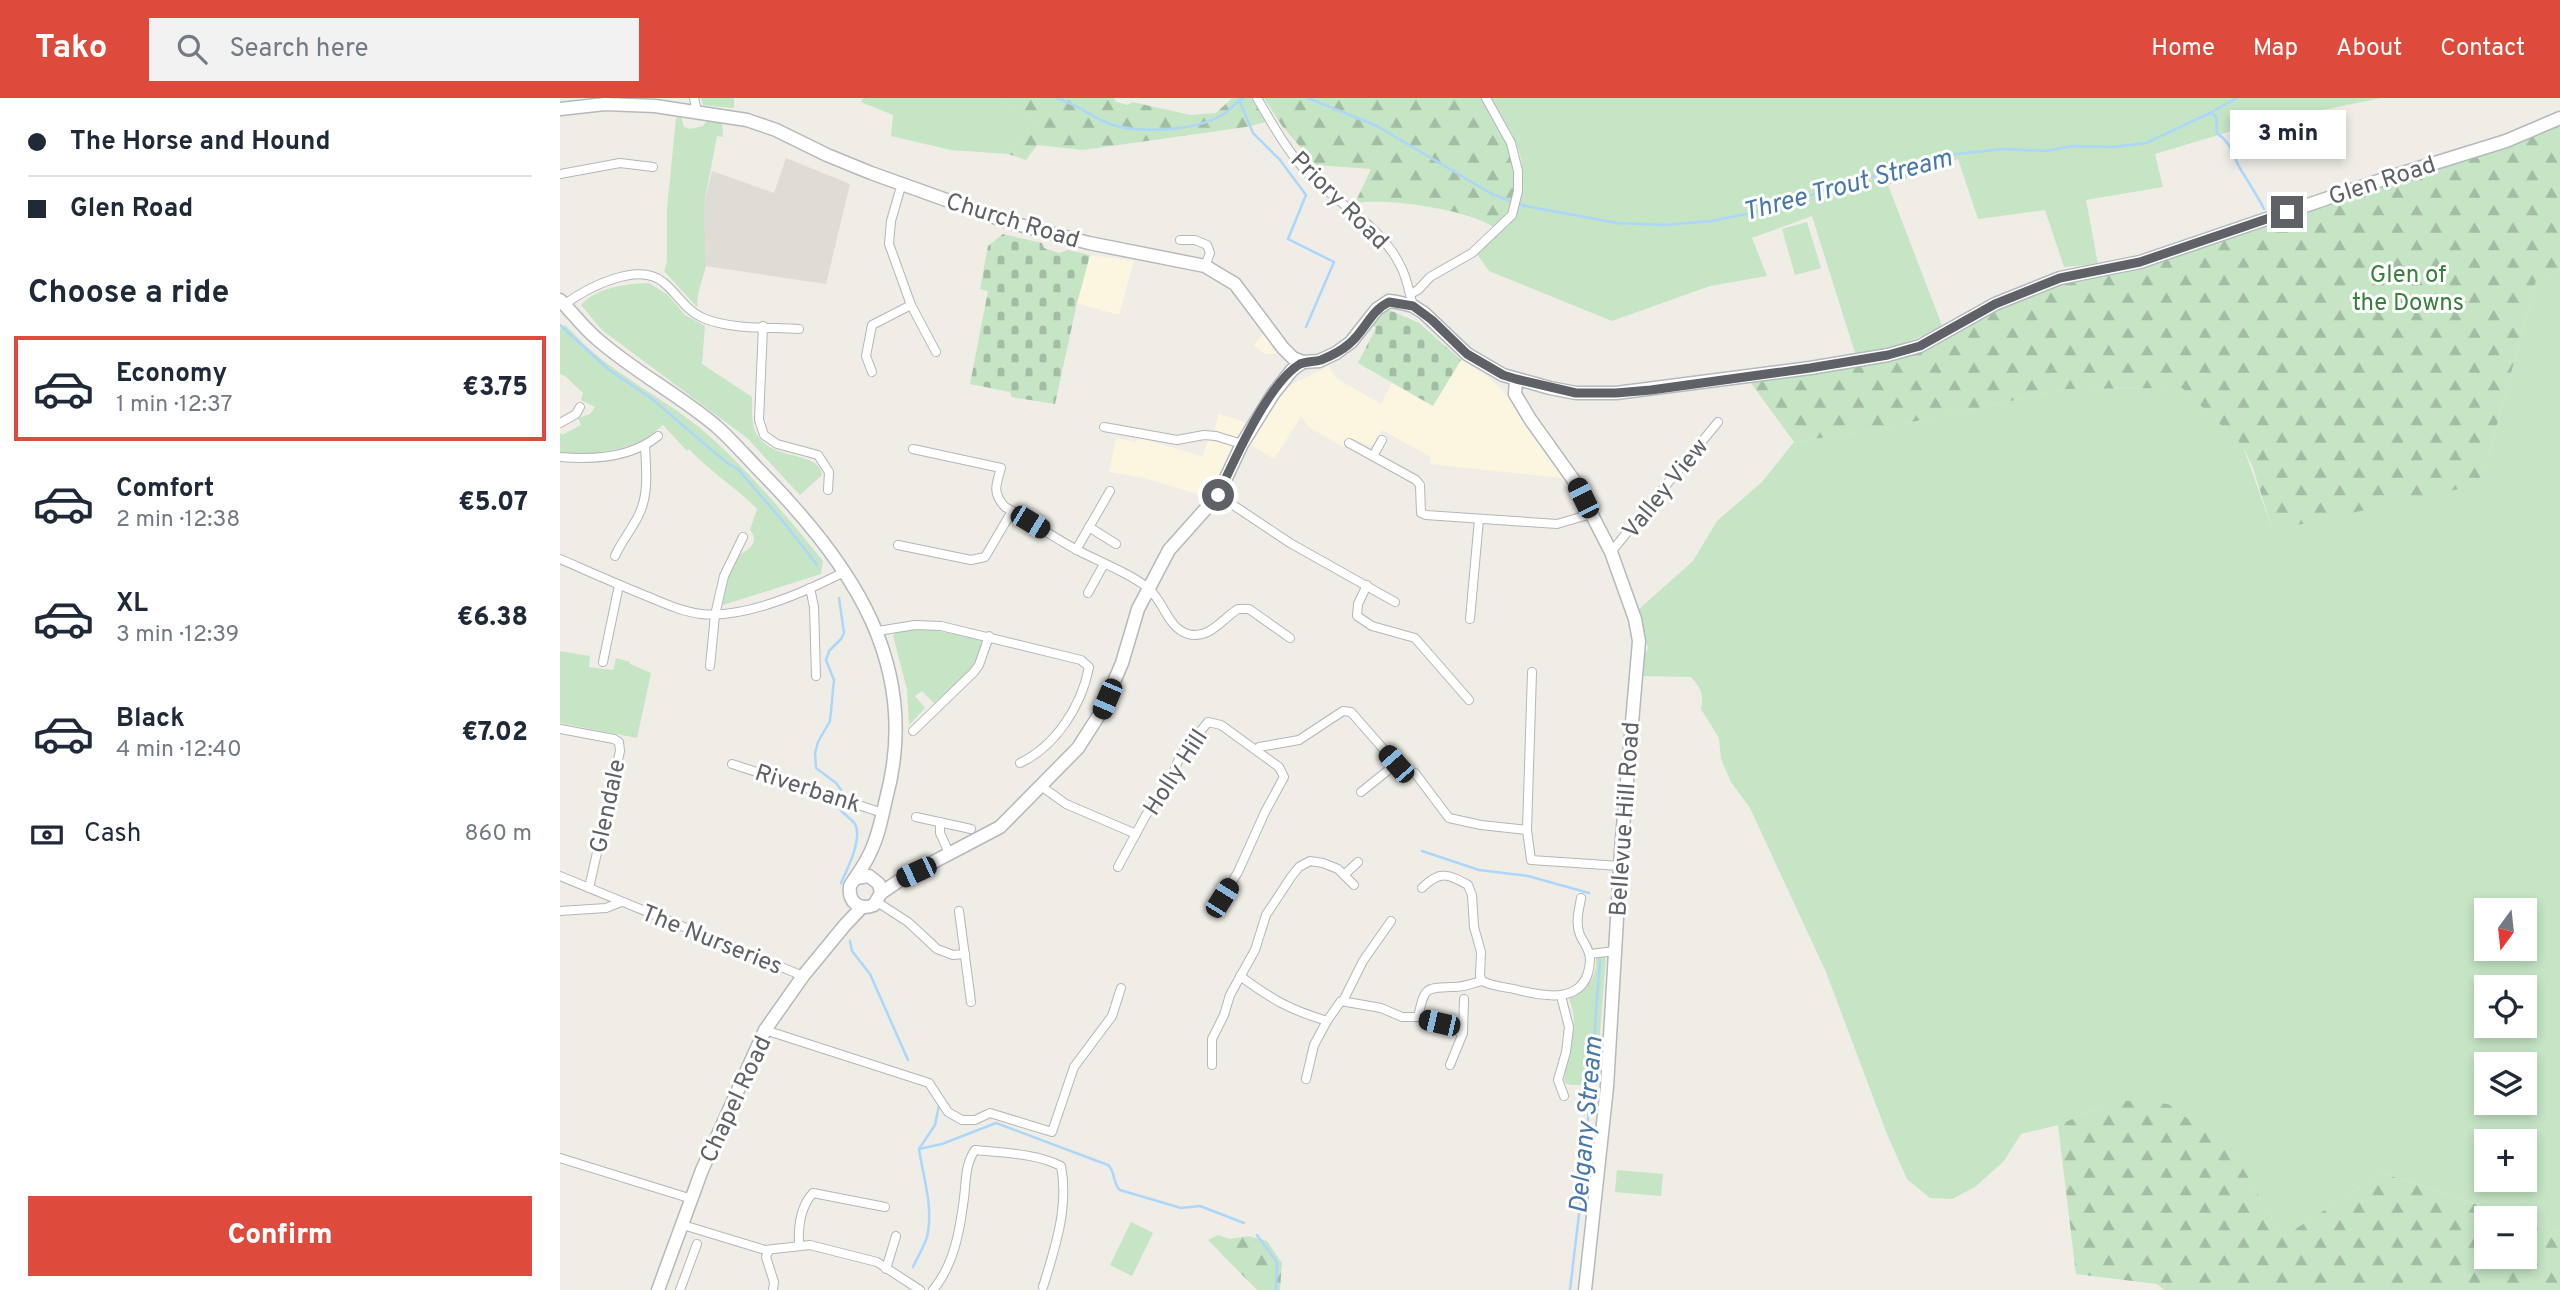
<!DOCTYPE html>
<meta charset="utf-8">
<style>
body{margin:0;font-family:Overpass,sans-serif;background:#f2f2f3;color:#1f2937;height:100vh;display:flex;flex-direction:column;font-size:26px;white-space:nowrap}
*{box-sizing:border-box;margin:0}
p{font-size:23px;color:#747a83}
.icon{flex:none;width:38px;height:38px;fill:none;stroke:currentColor;stroke-width:2;stroke-linecap:round;stroke-linejoin:round}
.map{position:relative;flex:1;overflow:hidden}
.side{display:flex;flex-direction:column;background:#fff;width:560px}
.side>*{flex:none}
.hud{display:grid;align-content:center;height:154px;padding:0 28px;background:#fff}
.needle{width:46px;rotate:195deg}
.tools{position:absolute;left:1914px;top:800px;display:grid;gap:14px}
.tools a{display:grid;place-items:center;width:63px;height:63px;border-radius:0px;background:#fff;box-shadow:0 4px 10px #0003;font-size:35px}
.end{position:absolute;width:32px;height:32px;margin:-16px;border:9px solid #5e6166;background:#fff;box-shadow:0 0 0 4px #fff}
.from{border-radius:50%}
.bubble{position:absolute;height:49px;border-radius:0px;background:#fff;box-shadow:0 4px 10px #0003;font-size:23px;font-weight:800;line-height:49px;text-align:center}
.car{position:absolute;width:21px;height:42px;margin:-21px -10px;border-radius:9px;box-shadow:0 0 5px 2px #0007;background:linear-gradient(#222 24%,#8ab4d8 0 40%,#222 0 76%,#8ab4d8 0 86%,#222 0)}
.hud b{display:flex;align-items:center;gap:24px;height:66px;font-size:26px}
.hud b+b{border-top:2px solid #e0e1e3}
.hud i{width:18px;height:18px;background:#1f2937}
ul{padding:0;list-style:none}
li{display:flex;align-items:center;gap:21px;height:105px;margin:0 14px 10px;padding:0 14px;border:4px solid transparent;border-radius:0px}
li div{flex:1}
li b{display:block;font-size:26px}
li em{font-style:normal;font-weight:800}
li.on{border-color:#de4b3d}
li>.icon{width:63px;height:63px;stroke-width:1.5}
h2{padding:0 28px;font-size:32px;line-height:84px}
.pay{display:flex;align-items:center;gap:18px;height:77px;padding:0 28px;font-size:26px}
.pay p{margin-inline-start:auto}
.action{display:flex;gap:14px;margin-top:auto;padding:14px 28px}
.action a{flex:1;height:80px;border-radius:0px;background:#de4b3d;color:#fff;font-size:28px;font-weight:800;line-height:80px;text-align:center}
header{display:flex;align-items:center;gap:42px;box-sizing:border-box;height:98px;padding:0 35px;background:#de4b3d;color:#fff}
header strong{font-size:33px}
nav{display:flex;gap:38px;margin-inline-start:auto;font-size:24px}
.search{width:490px;height:63px;background:#f2f2f3;display:flex;align-items:center;gap:18px;box-sizing:border-box;padding:0 24px;border-radius:0px;color:#747a83;font-size:26px}
main{display:flex;flex:1;min-height:0}
.map>svg:first-child{display:block}
.commercial{fill:#fcf5df}
.education{fill:#dfdcd5}
.green{fill:#c5e5c5;fill-rule:evenodd}
.forest{fill:url(#forest-firs)}
.cemetery{fill:url(#cemetery-stones)}
.lines{fill:none;stroke-linecap:round;stroke-linejoin:round}
.stream{stroke:#acd7fa;stroke-width:2.5}
.street-casing{stroke:#b3b6ba;stroke-width:10}
.secondary-casing{stroke:#b5b8bd;stroke-width:15}
.street{stroke:#fff;stroke-width:8}
.secondary{stroke:#fff;stroke-width:12}
.route{stroke:#5e6166;stroke-width:9}
.labels{text-anchor:middle;stroke-width:6;stroke-linejoin:round;paint-order:stroke}
.street-label{font-size:24px;fill:#5e6166;stroke:#fff}
.park-label{font-size:24px;fill:#3a803e;stroke:#fff}
.water-label{font-size:26px;font-style:italic;fill:#4978ac;stroke:#fff}
</style>
<header>
<strong>Tako</strong>
<div class="search"><svg class="icon" aria-label="search" viewBox="0 0 24 24"><circle cx="10" cy="10" r="6"/><path d="M15 15l6 6"/></svg>Search here</div>
<nav><a>Home</a><a>Map</a><a>About</a><a>Contact</a></nav>
</header>
<main>
<section class="side">
<div class="hud">
<b><i class="from"></i>The Horse and Hound</b>
<b><i></i>Glen Road</b>
</div>
<h2>Choose a ride</h2>
<ul>
<li class="on"><svg class="icon" aria-label="car" viewBox="0 0 24 24"><path d="M5 17H2v-5l4-1 3-4h7l3 4 3 1v5h-3M9 17h6M6 11h13"/><circle cx="7" cy="17" r="2"/><circle cx="17" cy="17" r="2"/></svg><div><b>Economy</b><p>1 min · 12:37</p></div><em>€3.75</em></li>
<li><svg class="icon" aria-label="car" viewBox="0 0 24 24"><path d="M5 17H2v-5l4-1 3-4h7l3 4 3 1v5h-3M9 17h6M6 11h13"/><circle cx="7" cy="17" r="2"/><circle cx="17" cy="17" r="2"/></svg><div><b>Comfort</b><p>2 min · 12:38</p></div><em>€5.07</em></li>
<li><svg class="icon" aria-label="car" viewBox="0 0 24 24"><path d="M5 17H2v-5l4-1 3-4h7l3 4 3 1v5h-3M9 17h6M6 11h13"/><circle cx="7" cy="17" r="2"/><circle cx="17" cy="17" r="2"/></svg><div><b>XL</b><p>3 min · 12:39</p></div><em>€6.38</em></li>
<li><svg class="icon" aria-label="car" viewBox="0 0 24 24"><path d="M5 17H2v-5l4-1 3-4h7l3 4 3 1v5h-3M9 17h6M6 11h13"/><circle cx="7" cy="17" r="2"/><circle cx="17" cy="17" r="2"/></svg><div><b>Black</b><p>4 min · 12:40</p></div><em>€7.02</em></li>
</ul>
<div class="pay"><svg class="icon" aria-label="cash" viewBox="0 0 24 24"><path d="M3 7h18v10H3z"/><circle cx="12" cy="12" r="2"/></svg>Cash<p>860 m</p></div>
<div class="action"><a>Confirm</a></div>
</section>
<div class="map">
<svg width="2000" height="1192" viewBox="0 0 2000 1192">
<defs>
<pattern id="forest-firs" width="22" height="20" patternUnits="userSpaceOnUse" patternTransform="scale(1.75)"><rect width="22" height="20" fill="#c5e5c5"/><path d="M5 1l3.5 6h-7zM16 11l3.5 6h-7z" fill="#a3bda4"/></pattern>
<pattern id="cemetery-stones" width="16" height="16" patternUnits="userSpaceOnUse" patternTransform="scale(1.75)"><rect width="16" height="16" fill="#c5e5c5"/><path d="M2 7V4a2 2 0 0 1 4 0v3zM10 15v-3a2 2 0 0 1 4 0v3z" fill="#a3bda4"/></pattern>
</defs>
<rect width="100%" height="100%" fill="#efede6"/>
<g class="commercial">
<polygon points="530,157 574,163 559,217 517,205"/>
<polygon points="703,236 717,256 705,256 694,247"/>
<polygon points="901,262 926,277 950,300 1002,380 870,366 871,359 822,332 811,348 790,340 784,349 750,330 741,319 714,361 687,344 723,291 769,268 776,280 821,306 832,285 872,308"/>
<polygon points="659,316 686,324 677,342 653,335"/>
<polygon points="556,340 575,344 579,340 642,358 648,342 674,349 655,393 648,399 584,380 549,374"/>
</g>
<polygon class="education" points="226,60 290,86 266,186 146,168 144,106 152,73 214,95"/>
<g class="green">
<polygon points="141,0 174,0 174,10 143,7"/>
<polygon points="303,0 434,0 478,24 463,36 448,56 391,52 331,38 333,17 301,4"/>
<path d="M 929,0 L 1821,0 L 1695,26 L 1595,56 L 1603,89 L 1526,102 L 1538,166 L 1504,169 L 1485,112 L 1418,121 L 1398,61 L 1328,87 L 1383,230 L 1326,252 L 1295,255 L 1252,118 L 1192,140 L 1207,178 L 1150,188 L 1052,223 L 929,173 L 917,156 C 927,146 939,137 949,127 C 965,110 965,74 959,53 C 953,34 940,16 929,0 Z"/>
<polygon points="121,18 124,29 130,31 143,28 148,21 162,23 163,39 157,38 144,106 146,168 138,196 137,209 104,173 107,164 107,111 116,20"/>
<polygon points="1247,124 1261,170 1235,177 1222,131"/>
<path d="M 2000,171 L 2000,1134 L 1965,1123 L 1965,1120 L 1957,1120 L 1822,1075 L 1723,1139 L 1674,1055 L 1556,1002 L 1498,1027 L 1461,1036 L 1444,1063 L 1415,1089 L 1392,1101 L 1370,1100 L 1347,1081 L 1327,1036 L 1266,874 L 1190,710 L 1171,684 L 1161,661 L 1159,640 L 1141,611 C 1144,597 1141,590 1131,579 L 1081,578 L 1082,562 L 1088,550 L 1078,512 L 1133,463 L 1157,423 L 1202,384 L 1234,344 L 1319,331 L 1507,291 L 1622,290 L 1683,348 L 1714,436 L 1729,429 L 1924,375 L 1976,183 ZM 1927,812 L 1965,812 L 1965,850 L 1927,850 ZM 1927,889 L 1965,889 L 1965,928 L 1927,928 ZM 1927,966 L 1965,966 L 1965,1004 L 1927,1004 ZM 1927,1043 L 1965,1043 L 1965,1082 L 1927,1082 Z"/>
<path d="M 89,185 L 108,197 L 125,217 L 145,228 L 142,266 L 192,299 C 192,310 191,323 195,333 C 209,365 259,351 262,377 L 240,397 L 187,340 L 42,232 L 21,207 C 37,189 66,186 89,185 Z"/>
<path d="M 5,227 C 17,239 30,253 44,263 C 75,287 109,305 140,330 C 186,369 225,416 263,463 L 261,476 L 163,507 L 161,503 L 164,487 L 178,457 C 190,452 200,444 190,432 L 197,411 C 176,389 150,374 129,351 L 127,353 L 103,327 C 96,333 88,340 79,344 C 61,352 20,359 0,355 L 0,335 L 2,337 L 21,327 L 18,320 L 30,316 L 35,309 L 21,302 L 23,295 L 5,278 L 0,276 L 0,231 Z"/>
<path d="M 342,532 L 373,532 L 421,541 C 424,568 392,589 374,605 L 362,593 L 355,598 L 365,610 L 349,627 L 347,591 L 333,538 L 336,534 Z"/>
<polygon points="0,553 30,558 29,569 53,572 56,560 70,564 70,566 91,575 77,640 0,625"/>
<path d="M 1046,857 L 1036,987 L 1011,987 L 1005,985 C 1002,977 1013,937 1014,923 C 1014,915 1011,907 1009,900 C 1028,889 1037,881 1036,859 Z"/>
<polygon points="1057,1072 1103,1076 1101,1098 1055,1094"/>
<polygon points="571,1124 593,1135 572,1178 550,1167"/>
</g>
<g class="forest">
<polygon points="434,0 554,0 556,4 568,7 572,4 631,17 656,15 672,0 691,0 706,24 686,29 523,52 477,47 466,62 448,56 463,36 478,24"/>
<path d="M 704,0 L 922,0 C 937,22 955,49 956,77 C 956,89 952,103 950,116 L 934,129 C 905,111 829,100 795,105 L 811,71 L 756,67 L 722,28 Z"/>
<polygon points="2000,23 2000,171 1976,183 1921,386 1729,429 1714,437 1693,370 1683,348 1622,290 1507,291 1319,331 1234,344 1188,281 1307,264 1375,248 1436,211 1502,185 1527,179 1563,175 1642,150 1833,85 1928,55"/>
<polygon points="1556,1002 1608,1006 1674,1055 1723,1139 1822,1075 1957,1120 1927,1120 1927,1158 1965,1158 1965,1123 2000,1134 2000,1192 1604,1192 1597,1186 1516,1176 1498,1027"/>
<polygon points="658,1137 670,1141 688,1138 707,1143 722,1165 720,1192 697,1192 648,1142"/>
</g>
<g class="cemetery">
<polygon points="443,136 482,145 484,150 499,155 508,152 530,157 517,205 495,306 452,299 450,294 410,286 428,193 420,191 428,148"/>
<polygon points="827,211 859,225 901,262 873,308 798,265 816,230 811,226"/>
</g>
<g class="lines">
<g class="stream">
<path d="M 496,0 C 516,5 531,19 550,26 C 580,36 635,33 662,17 C 670,13 675,4 684,0"/>
<polyline points="748,0 817,28 932,96 965,108 1057,125 1104,127 1152,123 1215,110 1266,92 1387,57 1443,51 1486,53 1513,48 1552,49 1586,45 1650,15 1677,0"/>
<polyline points="679,2 693,35 720,62 746,97 728,141 774,164 746,229"/>
<path d="M 1650,15 L 1656,18 L 1657,35 C 1674,48 1672,57 1681,72 C 1689,85 1697,97 1704,111"/>
<polyline points="0,227 48,271 92,301 167,365 178,371 226,427 257,467"/>
<polyline points="279,500 284,535 281,541 269,553 266,562 274,582 270,623 258,644 255,655 256,670 276,685 281,692"/>
<path d="M 279,710 C 283,716 291,720 295,726 C 303,740 287,772 281,785"/>
<polyline points="862,753 919,772 968,778 1029,795"/>
<polyline points="290,843 292,853 310,876 348,962"/>
<path d="M 359,1051 L 382,1046 L 436,1025 L 548,1067 C 556,1074 552,1085 560,1092 L 621,1110 L 640,1108 L 684,1125"/>
<polyline points="697,1137 717,1164 716,1192"/>
<path d="M 353,1169 C 357,1160 364,1149 367,1139 C 374,1109 363,1079 359,1051 L 375,1027 L 379,1007"/>
<polyline points="1010,1192 1024,1074 1040,862"/>
</g>
<g class="street-casing">
<g id="street">
<polyline points="134,0 137,13"/>
<path d="M 697,0 C 712,25 725,50 745,72 C 775,105 820,126 840,167 C 847,179 849,194 853,208"/>
<polyline points="0,76 60,65 93,69"/>
<polyline points="342,85 331,123 329,146 351,207 376,254"/>
<polyline points="620,142 635,142 647,147 650,155 645,168"/>
<polyline points="850,196 858,192 870,179 912,155 952,117 958,93 958,73 951,45 926,0"/>
<path d="M 5,206 C 27,190 78,163 103,184 C 118,196 125,212 143,220 C 172,232 209,229 239,231"/>
<polyline points="203,228 199,322 204,337 217,346 258,357 269,374 268,392"/>
<polyline points="312,274 306,258 312,227 351,207"/>
<polyline points="0,325 16,316 20,309"/>
<polyline points="544,329 617,342 644,337 656,338 682,346"/>
<polyline points="789,345 856,382 860,387 861,415 866,417 997,426 1031,416"/>
<path d="M 353,351 L 441,370 C 436,387 432,395 445,409 C 471,423 494,440 519,453 C 538,463 576,478 590,492 C 604,505 608,530 628,536 C 649,542 662,521 678,511 L 689,511 L 730,540"/>
<polyline points="813,358 822,342"/>
<path d="M 0,359 C 33,362 72,359 98,338"/>
<polyline points="658,397 730,445 835,504"/>
<polyline points="529,429 556,446"/>
<polyline points="338,447 411,462 425,459 452,413"/>
<polyline points="516,452 550,393"/>
<polyline points="1051,454 1158,324"/>
<path d="M 55,458 C 62,442 74,429 80,414 C 89,394 86,370 85,348"/>
<path d="M 0,461 C 30,474 59,487 89,499 C 106,506 123,514 141,516 C 186,521 245,494 284,474"/>
<polyline points="807,487 798,506 797,518 812,528 855,540 909,602"/>
<polyline points="250,490 254,509 256,578"/>
<polyline points="528,495 544,466"/>
<polyline points="910,521 919,421"/>
<path d="M 318,533 L 355,527 L 381,528 L 521,562 L 529,569 C 522,607 496,648 460,665"/>
<polyline points="43,564 59,487"/>
<polyline points="150,568 155,517 164,478 183,439"/>
<polyline points="972,574 967,732 971,762 1060,768"/>
<polyline points="0,631 54,641 59,644 60,653 29,790"/>
<polyline points="353,633 413,575 419,567 429,538"/>
<polyline points="696,652 699,649 739,642 783,613 791,614 840,670"/>
<polyline points="172,666 323,715"/>
<polyline points="855,675 889,720 921,727 967,732"/>
<polyline points="481,688 506,706 576,736"/>
<polyline points="801,694 836,666"/>
<polyline points="356,719 411,731"/>
<polyline points="380,724 380,735 390,757"/>
<polyline points="558,769 586,717 609,686 620,658 648,624 661,627 719,669 724,679 705,714 678,774 662,800"/>
<polyline points="784,777 798,764"/>
<polyline points="0,778 243,878"/>
<path d="M 862,790 C 880,772 888,776 908,787 L 912,797 L 914,829 L 921,854 L 920,878 L 922,883 C 932,888 943,889 954,891 C 984,899 1028,908 1030,862 C 1030,851 1024,846 1020,837 C 1015,825 1019,812 1021,800"/>
<polyline points="317,804 348,824 377,851 393,857 405,856"/>
<polyline points="0,813 46,810 61,804"/>
<polyline points="399,813 411,904"/>
<polyline points="1030,856 1055,853"/>
<path d="M 680,878 C 713,902 728,911 767,923 L 781,903 L 821,910 L 842,919 L 858,919 L 879,925 L 903,935"/>
<polyline points="1001,898 1009,929 1006,954 998,982 1004,998"/>
<polyline points="783,903 803,863 831,823"/>
<path d="M 858,919 C 865,889 864,890 894,889 C 904,889 913,885 922,883"/>
<polyline points="205,932 369,985 388,1014 402,1022 415,1022 430,1015 492,1034 514,969 552,918 561,890"/>
<polyline points="652,967 652,941 664,917 670,897 695,852 706,817 731,779 739,769 750,763 763,765 778,771 794,787"/>
<polyline points="890,967 903,935 904,901"/>
<polyline points="746,981 754,947 767,923"/>
<polyline points="0,1060 132,1101"/>
<polyline points="123,1127 205,1152 250,1147 317,1164 360,1192"/>
<path d="M 239,1147 C 238,1129 240,1109 253,1095 L 325,1109"/>
<polyline points="209,1152 206,1159 214,1184 213,1192"/>
<polyline points="326,1171 336,1138"/>
<polyline points="120,1192 137,1146"/>
<path d="M 373,1192 C 394,1167 400,1132 404,1100 C 406,1084 405,1066 415,1052 C 443,1055 475,1055 501,1068 C 509,1109 495,1150 483,1189"/>
</g>
</g>
<g class="secondary-casing">
<g id="secondary">
<polyline points="0,11 45,6 95,8 187,22 216,32 267,57 311,75 445,123 529,145 645,168 675,186 723,250 733,260 743,264 759,263 776,255 791,244 817,211 829,203 837,204 853,208 864,215 907,256 943,277 990,290 1016,295 1056,295 1250,270 1328,257 1360,248 1435,206 1500,180 1580,164 1833,78 1946,43 2000,20"/>
<path d="M 0,202 C 12,214 23,229 36,240 C 73,273 118,296 156,328 C 173,343 188,361 204,377 C 293,468 362,569 326,701 C 322,719 318,740 309,757 C 304,768 296,778 290,788 C 288,804 299,813 314,807 L 321,795 L 319,786 L 309,778 L 296,780"/>
<polyline points="956,281 955,296 970,321 1015,384 1051,454 1075,521 1079,543 1061,753 1047,989 1025,1192"/>
<polyline points="321,795 343,780 440,729 518,650 541,614 562,565 578,511 609,452 658,397 682,346 713,296 732,272 743,264"/>
<polyline points="98,1192 142,1072 205,932 243,878 285,827 302,809"/>
</g>
</g>
<use href="#street" class="street"/>
<use href="#secondary" class="secondary"/>
</g>
<g class="lines">
<path class="route" d="M 658,397 C 674,363 708,285 740,266 C 747,263 754,264 761,262 C 771,258 781,253 789,246 C 805,233 810,213 829,204 L 853,208 L 872,222 L 907,256 L 943,277 L 956,281 L 1016,295 L 1056,295 L 1091,292 L 1250,270 L 1328,257 L 1360,248 L 1435,206 L 1500,180 L 1580,164 L 1727,114"/>
</g>
<g class="labels">
<g class="street-label">
<text transform="translate(1822 82) rotate(-18)" y="8">Glen Road</text>
<text transform="translate(780 102) rotate(45)" y="8">Priory Road</text>
<text transform="translate(453 122) rotate(17)" y="8">Church Road</text>
<text transform="translate(1105 390) rotate(-51)" y="8">Valley View</text>
<text transform="translate(615 674) rotate(-57)" y="8">Holly Hill</text>
<text transform="translate(248 690) rotate(18)" y="8">Riverbank</text>
<text transform="translate(47 708) rotate(-78)" y="8">Glendale</text>
<text transform="translate(1064 721) rotate(-86)" y="8">Bellevue Hill Road</text>
<text transform="translate(152 841) rotate(22)" y="8">The Nurseries</text>
<text transform="translate(175 1001) rotate(-65)" y="8">Chapel Road</text>
</g>
<g class="park-label">
<text x="1848" y="184">Glen of<tspan x="1848" dy="28">the Downs</tspan></text>
</g>
<g class="water-label">
<text transform="translate(1287 86) rotate(-15)" y="9">Three Trout Stream</text>
<text transform="translate(1025 1027) rotate(-85)" y="9">Delgany Stream</text>
</g>
</g>
</svg>
<div class="tools">
<a><svg class="needle" viewBox="-14 -14 28 28"><path d="M0-13l5 13h-10z" fill="#e53935"/><path d="M0 13l5-13h-10z" fill="#747a83"/></svg></a>
<a><svg class="icon" aria-label="locate" viewBox="0 0 24 24"><circle cx="12" cy="12" r="6"/><path d="M12 2v4M12 18v4M2 12h4M18 12h4"/></svg></a>
<a><svg class="icon" aria-label="layers" viewBox="0 0 24 24"><path d="M12 4l9 5-9 5-9-5zM3 14l9 5 9-5"/></svg></a>
<a>+</a>
<a>−</a>
</div>
<i class="end from" style="left:658px;top:397px"></i>
<i class="end" style="left:1727px;top:114px"></i>
<div class="bubble" style="left:1670px;top:12px;width:116px">3 min</div>
<i class="car" style="left:1023px;top:400px;rotate:334deg"></i>
<i class="car" style="left:470px;top:424px;rotate:121deg"></i>
<i class="car" style="left:547px;top:601px;rotate:203deg"></i>
<i class="car" style="left:836px;top:666px;rotate:319deg"></i>
<i class="car" style="left:356px;top:774px;rotate:245deg"></i>
<i class="car" style="left:662px;top:800px;rotate:32deg"></i>
<i class="car" style="left:879px;top:925px;rotate:283deg"></i>
</div>
</main>
